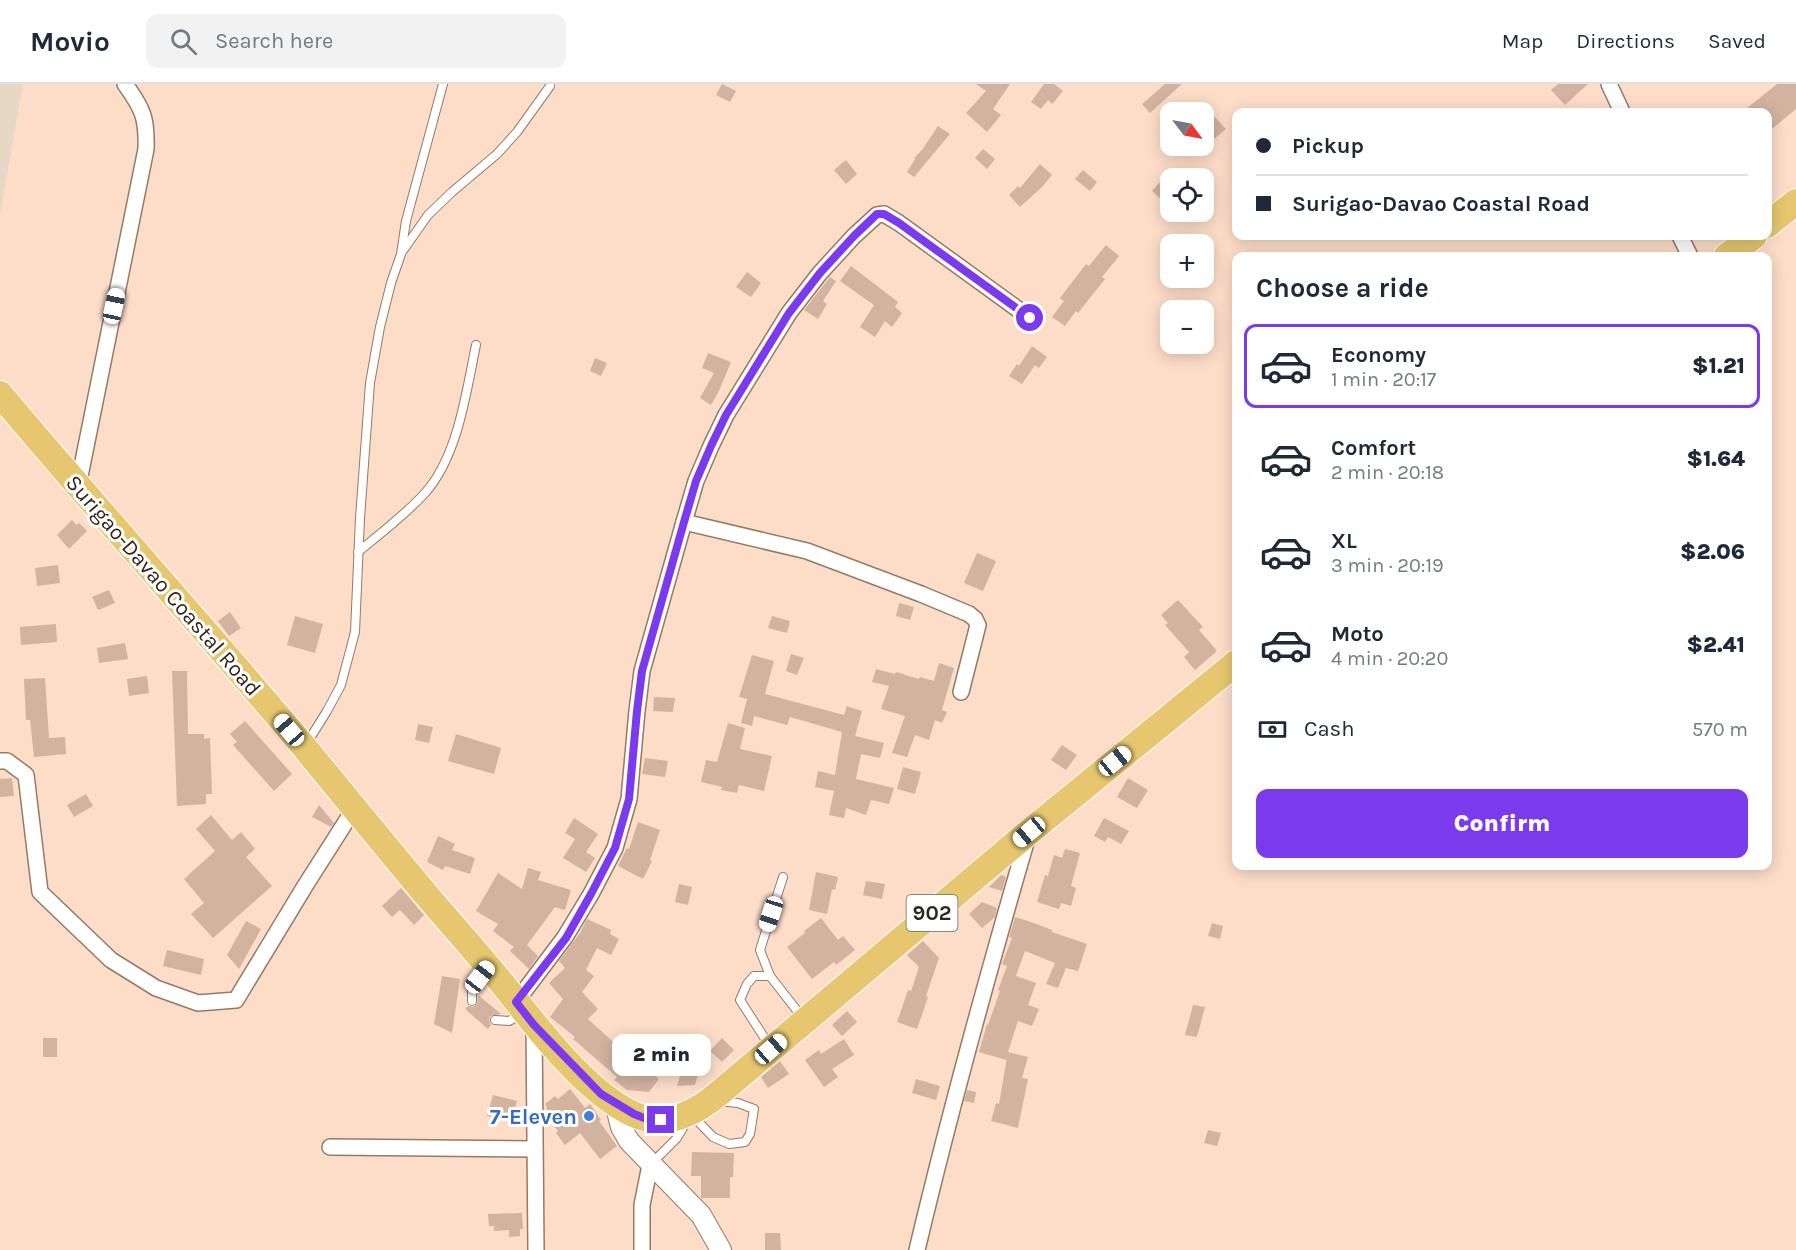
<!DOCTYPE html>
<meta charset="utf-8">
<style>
body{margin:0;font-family:Karla,sans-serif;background:#f2f2f3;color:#1f2937;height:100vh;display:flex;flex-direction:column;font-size:22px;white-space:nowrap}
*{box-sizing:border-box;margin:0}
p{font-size:20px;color:#747a83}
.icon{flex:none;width:33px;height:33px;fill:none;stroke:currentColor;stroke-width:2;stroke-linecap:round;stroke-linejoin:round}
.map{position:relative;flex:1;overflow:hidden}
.side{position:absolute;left:1232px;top:168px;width:540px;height:618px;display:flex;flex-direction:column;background:#fff;border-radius:12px;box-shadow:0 3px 15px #0003}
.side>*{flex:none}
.top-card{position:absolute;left:1232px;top:24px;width:540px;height:132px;border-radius:12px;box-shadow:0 3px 15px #0003;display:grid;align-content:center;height:132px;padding:0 24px;background:#fff}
.needle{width:39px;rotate:122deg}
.tools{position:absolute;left:1160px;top:18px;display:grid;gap:12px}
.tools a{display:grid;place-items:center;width:54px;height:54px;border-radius:12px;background:#fff;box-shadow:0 3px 15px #0003;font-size:30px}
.end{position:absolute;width:27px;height:27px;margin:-14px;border:8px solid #7c3aed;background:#fff;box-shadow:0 0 0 3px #fff}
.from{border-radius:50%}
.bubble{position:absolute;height:42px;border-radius:12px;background:#fff;box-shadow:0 3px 15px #0003;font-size:20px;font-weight:800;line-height:42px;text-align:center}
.car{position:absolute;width:18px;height:36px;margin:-18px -9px;border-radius:8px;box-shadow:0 0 4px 2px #0007;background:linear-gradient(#fff 24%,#345 0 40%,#fff 0 76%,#345 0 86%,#fff 0)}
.top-card b{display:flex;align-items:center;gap:21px;height:57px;font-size:22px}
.top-card b+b{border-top:2px solid #e0e1e3}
.top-card i{width:15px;height:15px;background:#1f2937}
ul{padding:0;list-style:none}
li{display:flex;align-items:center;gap:18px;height:84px;margin:0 12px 9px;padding:0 12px;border:3px solid transparent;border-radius:12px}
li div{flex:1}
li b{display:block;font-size:22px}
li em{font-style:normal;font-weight:800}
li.current{border-color:#7c3aed}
li>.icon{width:54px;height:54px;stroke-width:1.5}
h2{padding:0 24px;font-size:27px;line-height:72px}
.pay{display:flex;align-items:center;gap:15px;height:66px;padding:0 24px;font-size:22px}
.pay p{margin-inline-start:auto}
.primary-button{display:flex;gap:12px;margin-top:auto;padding:12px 24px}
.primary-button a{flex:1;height:69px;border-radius:12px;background:#7c3aed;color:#fff;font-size:24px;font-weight:800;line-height:69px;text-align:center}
header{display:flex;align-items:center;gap:36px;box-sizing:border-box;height:84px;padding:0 30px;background:#fff;border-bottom:2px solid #e0e1e3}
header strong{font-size:28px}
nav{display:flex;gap:33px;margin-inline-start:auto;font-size:21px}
.search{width:420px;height:54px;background:#f2f2f3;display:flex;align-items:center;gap:15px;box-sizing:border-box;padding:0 21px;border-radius:12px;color:#747a83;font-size:22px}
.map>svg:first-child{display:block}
.education{fill:#e6d8c5}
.building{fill:#d2b39f}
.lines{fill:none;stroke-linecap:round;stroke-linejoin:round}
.service-casing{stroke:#967966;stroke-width:10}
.minor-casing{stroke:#967966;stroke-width:18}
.tertiary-casing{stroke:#967966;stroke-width:22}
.trunk-casing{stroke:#fff;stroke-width:28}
.service{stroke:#fff;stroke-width:8}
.minor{stroke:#fff;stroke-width:15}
.tertiary{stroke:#fff;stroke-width:20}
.trunk{stroke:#e6c66f;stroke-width:26}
.route{stroke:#7c3aed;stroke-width:8}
.shop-dot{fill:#3f7fe0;stroke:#fff;stroke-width:2}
.labels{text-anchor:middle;stroke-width:6;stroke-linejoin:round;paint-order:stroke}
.shield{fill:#fff;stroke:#6f6661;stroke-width:1.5}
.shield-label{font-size:21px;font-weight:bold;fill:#31251d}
.street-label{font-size:22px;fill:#31251d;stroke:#fff}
.shop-label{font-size:22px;font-weight:bold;fill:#366cbe;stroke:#fff;text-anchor:end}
</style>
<header>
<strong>Movio</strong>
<div class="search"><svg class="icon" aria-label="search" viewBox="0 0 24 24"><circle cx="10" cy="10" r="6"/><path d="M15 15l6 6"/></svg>Search here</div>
<nav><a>Map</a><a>Directions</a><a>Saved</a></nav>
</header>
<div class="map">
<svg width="1796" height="1166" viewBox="0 0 1796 1166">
<rect width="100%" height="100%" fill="#fdddc8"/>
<polygon class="education" points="0,0 23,0 0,131"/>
<g class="building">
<polygon points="722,0 736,7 730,18 716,11"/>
<polygon points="976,0 1010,0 993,25 1001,31 987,48 966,29 986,7"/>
<polygon points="1044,0 1054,0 1063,7 1052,20 1048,16 1041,25 1031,18"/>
<polygon points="1165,0 1182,0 1150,29 1142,20"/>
<polygon points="1558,0 1588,0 1565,21 1551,6"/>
<polygon points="1777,0 1796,0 1796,25 1767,49 1767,28 1742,28"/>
<polygon points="1210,28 1226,45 1214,55 1203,43 1203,34"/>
<polygon points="938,42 950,50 914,93 907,88 915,75 914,74 922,66"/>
<polygon points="983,65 995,75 987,85 975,74"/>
<polygon points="846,76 857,90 846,100 834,86"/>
<polygon points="1040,80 1052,91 1042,103 1020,123 1009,111 1018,102 1020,104"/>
<polygon points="1083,86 1097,98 1090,107 1075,95"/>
<polygon points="1161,97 1170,105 1170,123 1152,107"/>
<polygon points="1106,161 1119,172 1102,193 1105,195 1078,229 1076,227 1065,242 1052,233 1064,217 1060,214 1086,180 1089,182"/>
<polygon points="851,182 898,218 895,223 902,229 892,243 885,237 875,253 860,243 874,221 840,197"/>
<polygon points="747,188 761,199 751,213 736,203"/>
<polygon points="830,193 836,197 823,217 827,220 818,235 804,226"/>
<polygon points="1032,262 1047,273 1039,284 1035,281 1022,300 1009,292 1017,280 1019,282"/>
<polygon points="708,269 731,278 719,307 711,321 700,314 714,289 702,284"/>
<polygon points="595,274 607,279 601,292 590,287"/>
<polygon points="72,436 77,441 79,439 87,447 69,465 57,451"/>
<polygon points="977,469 996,477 983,507 964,499"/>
<polygon points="58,481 60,499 37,502 35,484"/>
<polygon points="109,506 115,519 98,526 92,513"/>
<polygon points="1178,516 1203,543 1199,546 1217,567 1195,586 1184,573 1189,568 1165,541 1168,539 1161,531"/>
<polygon points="899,519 914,523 910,536 896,532"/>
<polygon points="230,528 241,544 229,552 218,537"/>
<polygon points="295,532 323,540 315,569 287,561"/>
<polygon points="772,532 790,537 787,549 768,544"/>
<polygon points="56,540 57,558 21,561 20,543"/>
<polygon points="125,559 128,575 99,579 97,564"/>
<polygon points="791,570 804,574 797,591 786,587"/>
<polygon points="752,571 774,577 765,610 844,631 847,622 862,627 855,652 884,659 880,674 861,670 856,695 894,704 889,720 871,716 866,731 846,724 844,734 829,731 834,707 815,703 818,687 835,691 842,648 790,633 787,641 754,632 752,642 741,639 747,615 739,613"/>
<polygon points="939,579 954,584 942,626 947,628 942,639 935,636 929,656 915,651 907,673 892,669 905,632 881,625 889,602 872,598 876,585 895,590 896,588 919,595 920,593 934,597"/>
<polygon points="172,587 187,587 188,650 204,650 204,655 210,654 212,710 206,710 206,720 177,722"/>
<polygon points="147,592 149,609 129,612 127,595"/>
<polygon points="45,594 49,654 65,653 66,670 34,673 30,636 26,636 24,595"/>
<polygon points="654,613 675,614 673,628 653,627"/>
<polygon points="245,637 292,690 274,707 233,661 237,658 230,650"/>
<polygon points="728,639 745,644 740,665 772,672 764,707 739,701 737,709 721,706 722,703 701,698 706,676 717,678"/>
<polygon points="418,640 433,643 429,659 415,656"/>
<polygon points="456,650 501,664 494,690 448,677"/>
<polygon points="1062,661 1077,671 1066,686 1051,676"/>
<polygon points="645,674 668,677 665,693 642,690"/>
<polygon points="903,683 921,688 915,710 897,705"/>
<polygon points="12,694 14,712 0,713 0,695"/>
<polygon points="1128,694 1148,706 1137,724 1117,713"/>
<polygon points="86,710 93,722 74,733 67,721"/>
<polygon points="319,721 334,739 331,743 312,733"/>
<polygon points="211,731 232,756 241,748 255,765 246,773 272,802 213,854 191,830 204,819 184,795 215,767 196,745"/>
<polygon points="574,734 598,750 586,768 595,774 586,788 563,774 575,755 565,749"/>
<polygon points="1104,734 1129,747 1121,760 1108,753 1105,758 1094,752"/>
<polygon points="638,738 660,746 650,776 652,777 643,795 618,782 627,764 629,765"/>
<polygon points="438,752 455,760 452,766 475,774 470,790 445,782 443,786 427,778"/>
<polygon points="1065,765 1080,769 1071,802 1076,804 1071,822 1061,819 1059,825 1037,818 1045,791 1048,792 1054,771 1062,774"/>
<polygon points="528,784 541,788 538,796 571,806 565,826 555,823 527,861 538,872 529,885 510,867 514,863 493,847 498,840 476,827 498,789 522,805"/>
<polygon points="816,788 838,793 835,806 832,805 827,830 809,826"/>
<polygon points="1001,791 1006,793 1002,807 989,803"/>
<polygon points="866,797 885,800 882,815 863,811"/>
<polygon points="679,800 692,803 688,821 675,818"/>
<polygon points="401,804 424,831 414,841 400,826 392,833 382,822"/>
<polygon points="982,818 997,824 995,833 982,844 969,830"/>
<polygon points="1015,833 1031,838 1052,846 1052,848 1087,860 1078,887 1066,884 1058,904 1046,900 1055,879 1025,867 1016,892 1036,899 1028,921 1039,925 1032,942 1018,937 1008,968 1028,973 1022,994 1028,995 1018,1044 991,1037 996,1019 999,1020 1007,973 1006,976 979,968 987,940 988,941 1000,907 998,906 1007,882 1002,880 1012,854 1009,853"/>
<polygon points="821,834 838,856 843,852 855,866 836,881 834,878 812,895 787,863 805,849 804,847"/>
<polygon points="587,835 611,846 610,850 619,855 611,871 597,864 586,886 594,892 582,908 598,925 588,935 632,975 633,973 659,995 649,1008 627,1006 614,996 617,993 573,955 575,953 550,933 563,915 549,899 565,884 559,877 580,849"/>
<polygon points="246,837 261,845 239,885 227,871"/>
<polygon points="1212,839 1223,842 1220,855 1208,852"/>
<polygon points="923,857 939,874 926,912 928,913 917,945 897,938 908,906 911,907 919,883 907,871"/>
<polygon points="167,866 204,875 201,891 163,882"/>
<polygon points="442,892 460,895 452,949 434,940"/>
<polygon points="478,911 501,930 490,932 489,936 491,941 488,945 465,925 468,922 473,923 477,920"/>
<polygon points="1193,921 1205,923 1197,953 1185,951"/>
<polygon points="847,927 857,938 842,952 832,941"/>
<rect x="43" y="954" width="14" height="19"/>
<polygon points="722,954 734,966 722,978 710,967"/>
<polygon points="844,955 854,971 832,985 838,993 824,1003 805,976 819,966 821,970"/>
<polygon points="780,977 789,990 768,1004 761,993"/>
<polygon points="684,979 700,983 695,1001 677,1002"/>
<polygon points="916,995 940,1002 936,1016 912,1009"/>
<polygon points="570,1005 585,1024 590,1020 601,1036 599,1037 617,1062 600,1075 580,1049 565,1061 556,1049 558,1047 546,1032 549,1029 546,1024 547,1023 545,1020 555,1012 558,1015"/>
<polygon points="967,1006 976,1008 974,1019 964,1017"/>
<polygon points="493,1011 517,1017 511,1038 487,1032"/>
<polygon points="1208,1046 1221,1049 1217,1062 1204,1059"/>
<polygon points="692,1068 734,1069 733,1093 730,1093 730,1114 701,1114 701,1092 691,1092"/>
<polygon points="522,1129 523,1145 520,1145 520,1152 509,1153 509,1146 494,1147 494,1142 489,1142 488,1130"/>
<polygon points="765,1149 780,1149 781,1166 765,1166"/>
</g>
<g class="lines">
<g class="service-casing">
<g id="service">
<polyline points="402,168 428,131 452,108 497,70 517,48 550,2"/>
<path d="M 358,468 C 381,449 405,431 425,409 C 458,372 466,309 476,261"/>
<polyline points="307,659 327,627 341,601 355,548 360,434 370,299 380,243 391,199 401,170 406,137 443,0"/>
<polyline points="783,793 760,866 770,892 802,933"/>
<polyline points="472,917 472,903 485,887"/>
<polyline points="495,936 509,937 522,930"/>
<polyline points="769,961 740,916 747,900 754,892 770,892"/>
<polyline points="651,1080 677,1054 691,1030 713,1053 729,1060 745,1058 750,1050 754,1025 738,1019 719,1017"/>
</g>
</g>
<g class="minor-casing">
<g id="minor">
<polyline points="1609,0 1622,28"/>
<polyline points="1680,152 1690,172"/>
<path d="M 78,402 L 146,65 C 147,34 143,25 125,0"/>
<polyline points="684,438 807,467 921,510 969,530 975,535 978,541 961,608"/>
<polyline points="0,677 7,677 26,691 40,808 111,876 156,904 198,919 236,916 305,802 354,725"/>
<polyline points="516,918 565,853 591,810 615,764 629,715 637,627 642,587 684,438 696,397 711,362 726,331 789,229 820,189 854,152 877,131 884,130 899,139 1030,234"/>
<polyline points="534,941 536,1166"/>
<polyline points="330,1063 535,1065"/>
<polyline points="642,1166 642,1121 650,1081"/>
<path d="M 917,1166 C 950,1027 988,889 1028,752"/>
</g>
</g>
<g class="tertiary-casing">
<polyline id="tertiary" points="615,1019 621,1043 629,1057 701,1131 721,1166"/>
</g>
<g class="trunk-casing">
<g id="trunk">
<polyline points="1767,141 1796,118"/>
<polyline points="1727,172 1754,152"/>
<path d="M 0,310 C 100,429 205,545 305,664 C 346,714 387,764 429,814 C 458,848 489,882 517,918 C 546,955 590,1010 633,1030 C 662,1043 687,1033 711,1016 L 1029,748 L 1236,579"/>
</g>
</g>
<use href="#service" class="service"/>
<use href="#minor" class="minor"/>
<use href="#tertiary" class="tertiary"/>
<use href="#trunk" class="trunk"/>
</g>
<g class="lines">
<polyline class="route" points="661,1036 644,1034 634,1030 601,1010 534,941 516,918 566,854 591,810 615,764 629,715 637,627 642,587 684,438 696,397 711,362 726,331 789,229 820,189 854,152 877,130 884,130 899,139 1030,234"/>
</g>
<circle class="shop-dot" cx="589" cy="1032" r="6"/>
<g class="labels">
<rect class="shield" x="906.5" y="811" width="51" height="36" rx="4.5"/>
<g class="shield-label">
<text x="932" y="836">902</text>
</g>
<g class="street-label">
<text transform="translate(164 501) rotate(49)" y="8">Surigao-Davao Coastal Road</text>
</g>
<g class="shop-label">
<text x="577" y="1040">7-Eleven</text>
</g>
</g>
</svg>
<div class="tools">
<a><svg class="needle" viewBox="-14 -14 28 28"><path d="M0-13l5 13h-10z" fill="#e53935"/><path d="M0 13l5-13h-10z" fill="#747a83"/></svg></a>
<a><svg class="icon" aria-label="locate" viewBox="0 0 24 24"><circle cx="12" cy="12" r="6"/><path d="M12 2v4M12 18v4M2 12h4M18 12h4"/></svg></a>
<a>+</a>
<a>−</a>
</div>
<i class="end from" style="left:1030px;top:234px"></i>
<i class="end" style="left:661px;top:1036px"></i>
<div class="bubble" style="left:612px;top:950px;width:99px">2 min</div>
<i class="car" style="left:114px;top:222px;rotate:12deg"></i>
<i class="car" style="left:289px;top:646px;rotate:319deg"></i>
<i class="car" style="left:1115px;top:677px;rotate:51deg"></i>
<i class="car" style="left:1029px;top:748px;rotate:230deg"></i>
<i class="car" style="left:771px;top:830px;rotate:198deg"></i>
<i class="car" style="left:480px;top:893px;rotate:38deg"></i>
<i class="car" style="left:771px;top:965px;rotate:49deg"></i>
<div class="top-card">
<b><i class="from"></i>Pickup</b>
<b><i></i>Surigao-Davao Coastal Road</b>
</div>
<section class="side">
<h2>Choose a ride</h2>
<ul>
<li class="current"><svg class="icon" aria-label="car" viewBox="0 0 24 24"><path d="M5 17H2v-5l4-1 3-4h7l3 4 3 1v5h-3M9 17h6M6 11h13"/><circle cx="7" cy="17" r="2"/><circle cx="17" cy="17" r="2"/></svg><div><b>Economy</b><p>1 min · 20:17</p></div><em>$1.21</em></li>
<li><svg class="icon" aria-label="car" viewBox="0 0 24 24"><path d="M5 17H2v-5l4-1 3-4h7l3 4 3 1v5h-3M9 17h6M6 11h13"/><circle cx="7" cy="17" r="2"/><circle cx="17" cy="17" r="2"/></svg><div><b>Comfort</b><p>2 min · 20:18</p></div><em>$1.64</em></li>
<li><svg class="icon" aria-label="car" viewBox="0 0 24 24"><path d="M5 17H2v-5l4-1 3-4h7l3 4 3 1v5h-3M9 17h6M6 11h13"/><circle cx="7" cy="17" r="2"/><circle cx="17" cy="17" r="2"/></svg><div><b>XL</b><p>3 min · 20:19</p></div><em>$2.06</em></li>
<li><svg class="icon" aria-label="car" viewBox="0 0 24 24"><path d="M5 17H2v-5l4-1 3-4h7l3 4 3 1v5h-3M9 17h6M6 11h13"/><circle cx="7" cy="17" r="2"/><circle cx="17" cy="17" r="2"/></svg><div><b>Moto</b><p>4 min · 20:20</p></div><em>$2.41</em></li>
</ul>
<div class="pay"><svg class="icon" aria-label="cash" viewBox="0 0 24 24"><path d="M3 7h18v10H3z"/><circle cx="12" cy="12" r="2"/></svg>Cash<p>570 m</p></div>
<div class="primary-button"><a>Confirm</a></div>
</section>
</div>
